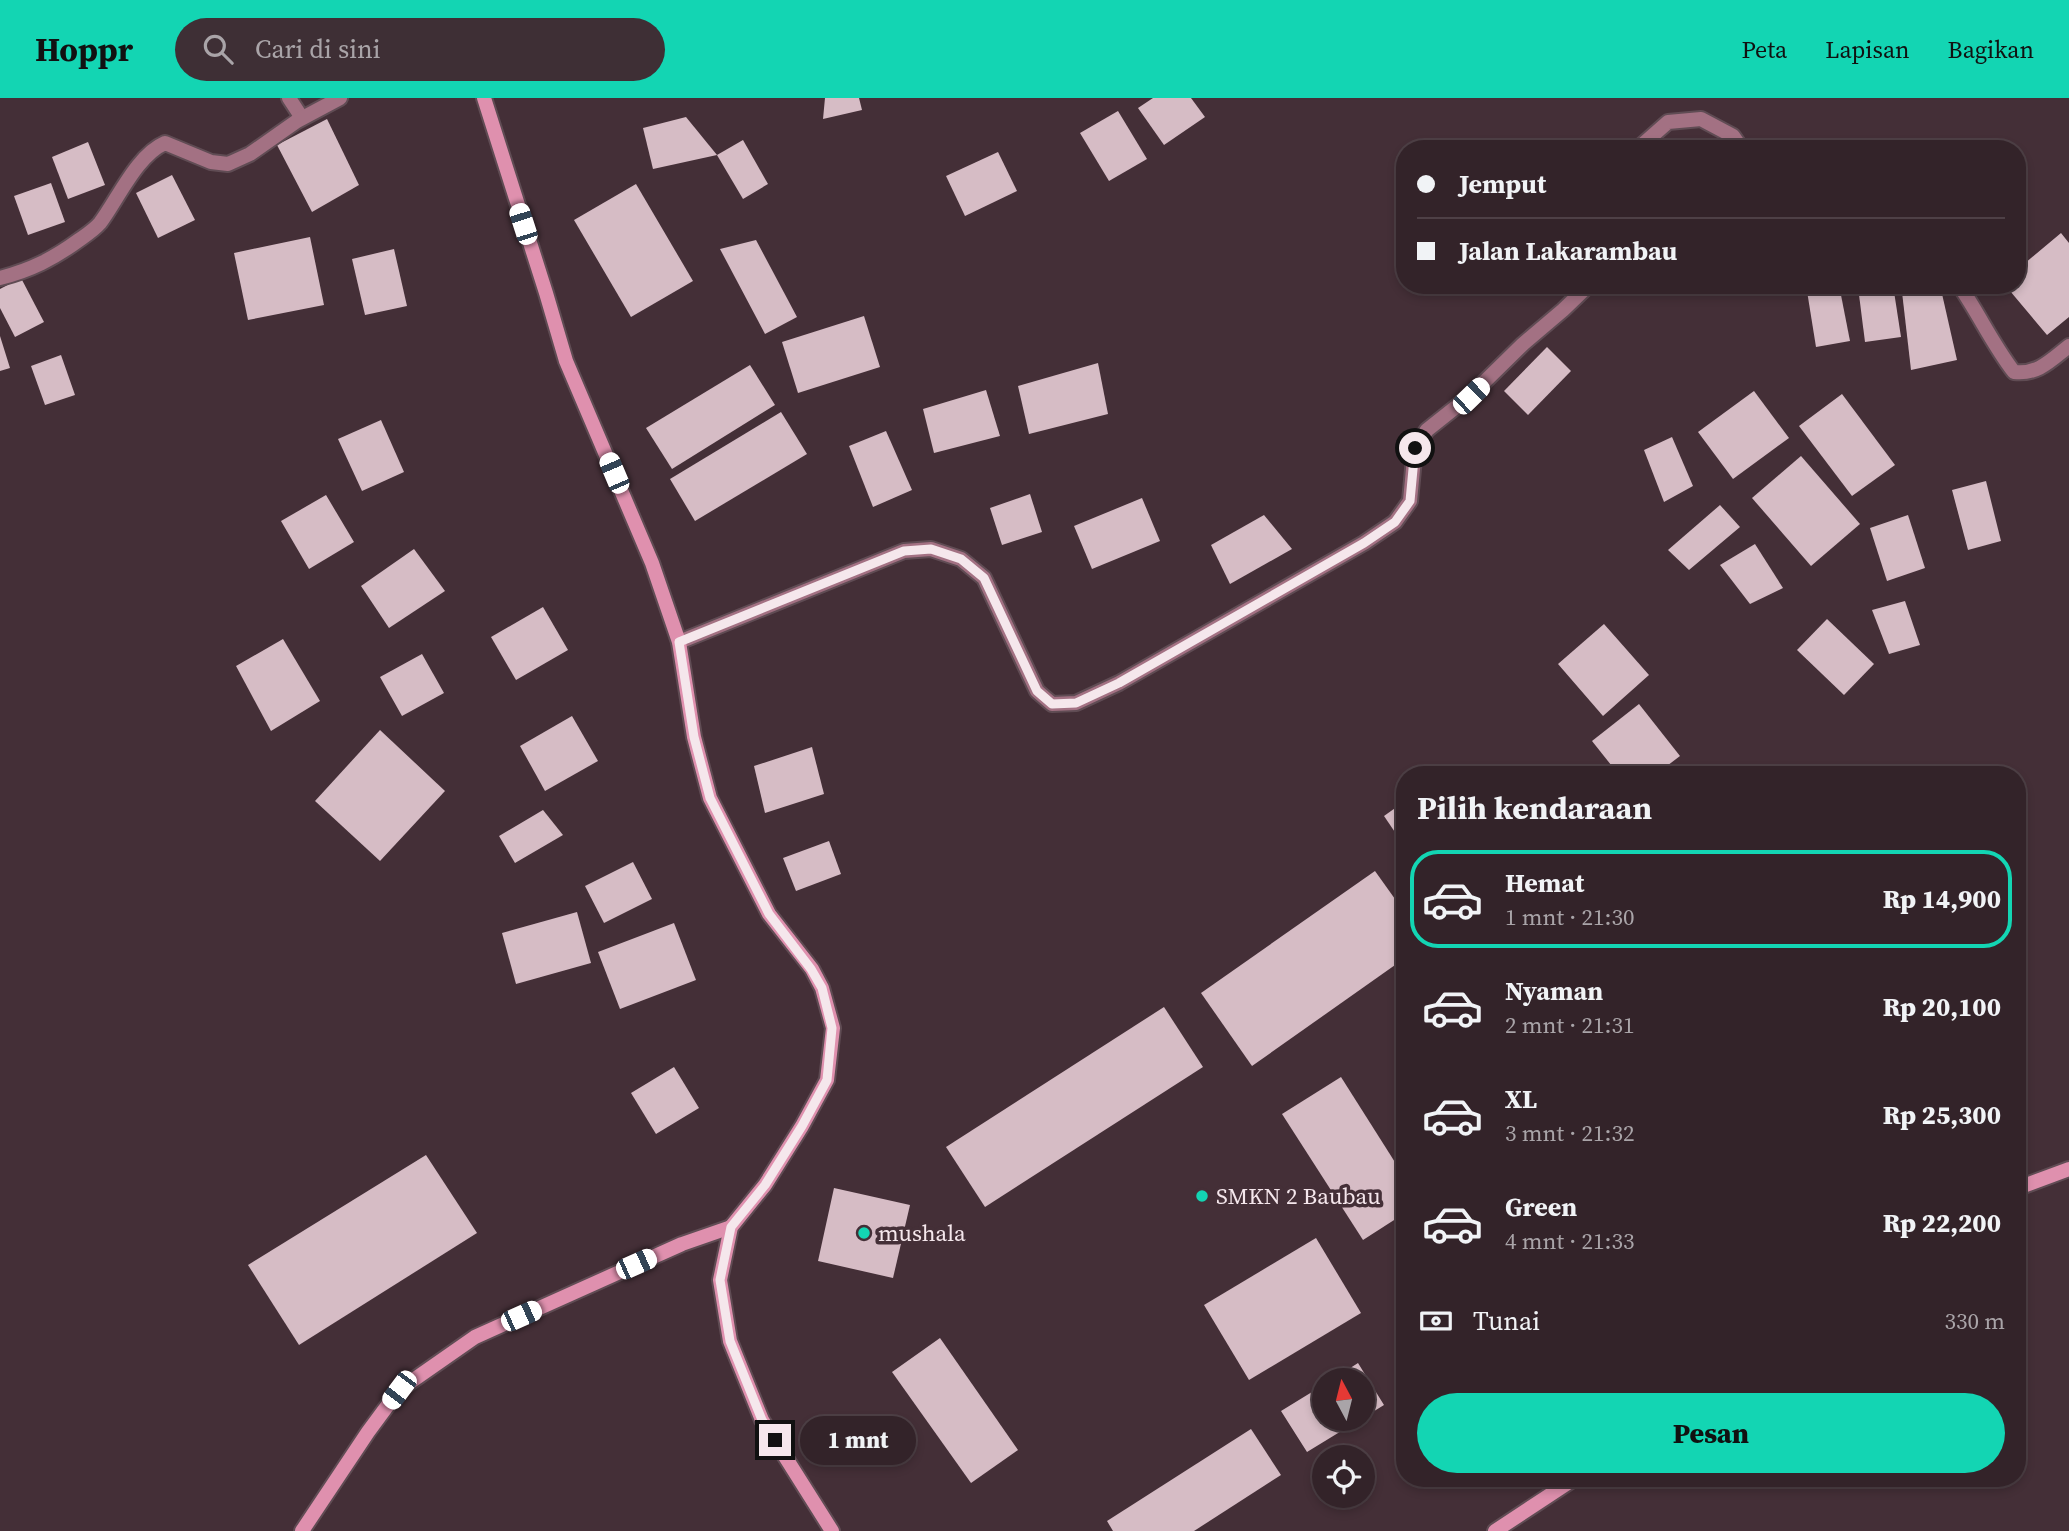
<!DOCTYPE html>
<html lang="id">
<meta charset="utf-8">
<style>
body{margin:0;font-family:"Source Serif 4",serif;background:#3e2f35;color:#f1f3f6;height:100vh;display:flex;flex-direction:column;font-size:26px;white-space:nowrap}
*{box-sizing:border-box;margin:0}
p{font-size:23px;color:#a9a4a8}
.icon{flex:none;width:38px;height:38px;fill:none;stroke:currentColor;stroke-width:2;stroke-linecap:round;stroke-linejoin:round}
.map{position:relative;flex:1;overflow:hidden}
.drawer{position:absolute;left:1396px;top:668px;width:630px;height:721px;display:flex;flex-direction:column;background:#332329;border-radius:28px;box-shadow:0 4px 10px #0003,0 0 0 2px #4e4046}
.drawer>*{flex:none}
.guide{position:absolute;left:1396px;top:42px;width:630px;height:154px;border-radius:28px;box-shadow:0 4px 10px #0003,0 0 0 2px #4e4046;display:grid;align-content:center;height:154px;padding:0 21px;background:#332329}
.needle{width:46px;rotate:353deg}
.buttons{position:absolute;left:1312px;top:1270px;display:grid;gap:14px}
.buttons a{display:grid;place-items:center;width:63px;height:63px;border-radius:50%;background:#332329;box-shadow:0 4px 10px #0003,0 0 0 2px #4e4046;font-size:35px}
.end{position:absolute;width:32px;height:32px;margin:-16px;border:9px solid #f5e7ec;background:#111;box-shadow:0 0 0 4px #111}
.from{border-radius:50%}
.bubble{position:absolute;height:49px;border-radius:24px;background:#332329;box-shadow:0 4px 10px #0003,0 0 0 2px #4e4046;font-size:23px;font-weight:800;line-height:49px;text-align:center}
.car{position:absolute;width:21px;height:42px;margin:-21px -10px;border-radius:9px;box-shadow:0 0 5px 2px #0007;background:linear-gradient(#fff 24%,#345 0 40%,#fff 0 76%,#345 0 86%,#fff 0)}
.guide b{display:flex;align-items:center;gap:24px;height:66px;font-size:26px}
.guide b+b{border-top:2px solid #4e4046}
.guide i{width:18px;height:18px;background:#f1f3f6}
ul{padding:0;list-style:none}
li{display:flex;align-items:center;gap:21px;height:98px;margin:0 14px 10px;padding:0 7px;border:4px solid transparent;border-radius:28px}
li div{flex:1}
li b{display:block;font-size:26px}
li em{font-style:normal;font-weight:800}
li.current{border-color:#13d5b3}
li>.icon{width:63px;height:63px;stroke-width:1.5}
h2{padding:0 21px;font-size:32px;line-height:84px}
.pay{display:flex;align-items:center;gap:18px;height:77px;padding:0 21px;font-size:26px}
.pay p{margin-inline-start:auto}
.primary-button{display:flex;gap:14px;margin-top:auto;padding:14px 21px}
.primary-button a{flex:1;height:80px;border-radius:42px;background:#13d5b3;color:#111;font-size:28px;font-weight:800;line-height:80px;text-align:center}
header{display:flex;align-items:center;gap:42px;box-sizing:border-box;height:98px;padding:0 35px;background:#13d5b3;color:#111}
header strong{font-size:33px}
nav{display:flex;gap:38px;margin-inline-start:auto;font-size:24px}
.search{width:490px;height:63px;background:#3e2f35;display:flex;align-items:center;gap:18px;box-sizing:border-box;padding:0 24px;border-radius:38px;color:#a9a4a8;font-size:26px}
.map>svg:first-child{display:block}
.building{fill:#d6bcc5}
.lines{fill:none;stroke-linecap:round;stroke-linejoin:round}
.street-casing{stroke:#604c54;stroke-width:18}
.secondary-casing{stroke:#604c54;stroke-width:18}
.street{stroke:#a37183;stroke-width:14}
.secondary{stroke:#df90ae;stroke-width:14}
.route{stroke:#f5e7ec;stroke-width:9}
.poi-dot{fill:#13d5b3;stroke:#442f37;stroke-width:2.5}
.labels{text-anchor:middle;stroke-width:7;stroke-linejoin:round;paint-order:stroke}
.poi-label{font-size:23px;fill:#f5e7ec;stroke:#442f37;text-anchor:start}
</style>
<header>
<strong>Hoppr</strong>
<div class="search"><svg class="icon" aria-label="search" viewBox="0 0 24 24"><circle cx="10" cy="10" r="6"/><path d="M15 15l6 6"/></svg>Cari di sini</div>
<nav><a>Peta</a><a>Lapisan</a><a>Bagikan</a></nav>
</header>
<div class="map">
<svg width="2069" height="1433" viewBox="0 0 2069 1433">
<rect width="100%" height="100%" fill="#442f37"/>
<g class="building">
<polygon points="825,0 859,0 862,12 823,21"/>
<polygon points="1153,0 1191,0 1205,19 1164,47 1138,10"/>
<polygon points="1118,13 1147,61 1109,83 1080,35"/>
<polygon points="686,19 717,57 653,71 643,30"/>
<polygon points="327,21 359,87 312,114 277,47"/>
<polygon points="743,42 768,86 743,101 717,57"/>
<polygon points="88,44 105,87 68,101 52,59"/>
<polygon points="998,54 1017,93 965,118 946,78"/>
<polygon points="172,77 195,122 158,140 136,95"/>
<polygon points="51,85 65,124 28,137 14,98"/>
<polygon points="636,86 693,183 631,219 574,122"/>
<polygon points="2061,135 2069,145 2069,219 2047,237 2005,187 2018,187 2018,171"/>
<polygon points="310,139 324,207 248,222 234,155"/>
<polygon points="756,142 797,219 765,236 720,151"/>
<polygon points="394,151 407,208 365,217 352,161"/>
<polygon points="21,180 44,224 15,239 0,210 0,191"/>
<polygon points="1866,187 1893,187 1901,239 1865,244 1858,189"/>
<polygon points="1940,187 1957,262 1911,272 1902,194"/>
<polygon points="1840,192 1850,243 1816,249 1807,193"/>
<polygon points="864,218 880,269 798,295 782,244"/>
<polygon points="0,238 10,270 0,273"/>
<polygon points="1547,249 1571,273 1528,317 1504,293"/>
<polygon points="61,257 75,297 45,307 31,268"/>
<polygon points="1098,265 1108,316 1029,336 1018,288"/>
<polygon points="750,267 775,307 672,371 646,330"/>
<polygon points="986,292 1000,338 934,355 923,311"/>
<polygon points="1754,293 1789,340 1733,381 1698,334"/>
<polygon points="1842,296 1895,367 1852,398 1799,328"/>
<polygon points="781,314 807,356 695,423 670,381"/>
<polygon points="381,322 404,374 362,393 338,341"/>
<polygon points="886,333 912,392 873,409 849,348"/>
<polygon points="1672,339 1693,388 1664,404 1644,352"/>
<polygon points="1801,358 1860,426 1811,468 1752,400"/>
<polygon points="1986,383 2001,443 1968,452 1952,392"/>
<polygon points="1030,396 1042,434 1002,447 990,410"/>
<polygon points="326,397 354,444 309,471 281,423"/>
<polygon points="1142,400 1160,443 1092,471 1074,428"/>
<polygon points="1720,407 1740,429 1689,472 1668,452"/>
<polygon points="1264,417 1292,451 1230,486 1211,447"/>
<polygon points="1908,417 1925,470 1887,483 1870,430"/>
<polygon points="1755,446 1783,490 1750,506 1720,467"/>
<polygon points="414,451 445,493 389,530 361,488"/>
<polygon points="1905,503 1920,547 1889,556 1872,512"/>
<polygon points="543,509 568,552 516,582 491,539"/>
<polygon points="1827,521 1874,566 1844,597 1797,552"/>
<polygon points="1604,526 1649,577 1603,618 1558,566"/>
<polygon points="283,541 320,603 271,633 236,568"/>
<polygon points="422,556 444,595 402,618 380,579"/>
<polygon points="1639,606 1680,658 1655,677 1619,677 1592,643"/>
<polygon points="572,618 598,663 545,693 520,648"/>
<polygon points="380,632 445,693 380,763 315,703"/>
<polygon points="812,649 824,696 765,715 754,668"/>
<polygon points="1405,703 1405,749 1384,718"/>
<polygon points="543,712 563,737 515,765 499,738"/>
<polygon points="829,743 841,776 796,793 783,760"/>
<polygon points="633,764 652,801 604,825 585,788"/>
<polygon points="1375,773 1405,815 1405,860 1252,968 1201,895"/>
<polygon points="577,814 591,865 516,886 502,835"/>
<polygon points="674,825 696,882 620,911 598,854"/>
<polygon points="1164,909 1203,969 985,1109 946,1049"/>
<polygon points="674,969 699,1010 656,1036 631,995"/>
<polygon points="1341,979 1405,1080 1405,1115 1363,1142 1282,1016"/>
<polygon points="426,1057 477,1135 299,1247 248,1167"/>
<polygon points="834,1090 910,1107 893,1180 818,1163"/>
<polygon points="1316,1140 1361,1215 1249,1282 1204,1207"/>
<polygon points="940,1240 1018,1352 971,1385 892,1274"/>
<polygon points="1358,1265 1384,1307 1363,1320 1363,1283 1330,1283"/>
<polygon points="1325,1286 1325,1321 1361,1321 1307,1354 1281,1313"/>
<polygon points="1251,1331 1281,1377 1194,1433 1113,1433 1107,1423"/>
</g>
<g class="lines">
<g class="street-casing">
<g id="street">
<polyline points="289,0 302,20"/>
<polyline points="1641,51 1642,47 1668,24 1701,21 1733,38 1742,51"/>
<path d="M 0,180 C 31,172 53,161 79,142 C 86,137 94,132 100,125 C 118,101 137,57 165,45 L 211,64 L 228,66 L 250,56 L 297,23 L 340,0"/>
<path d="M 1959,187 C 1979,216 1993,247 2014,274 C 2038,277 2051,262 2069,248"/>
<polyline points="679,544 904,453 931,451 961,461 984,480 1037,593 1052,606 1076,605 1119,585 1364,445 1395,424 1410,403 1415,350 1427,332 1471,297 1523,246 1563,212 1589,187"/>
</g>
</g>
<g class="secondary-casing">
<g id="secondary">
<polyline points="484,0 546,195 566,263 652,465 679,544 694,639 710,700 769,816 812,871 822,890 833,930 827,982 802,1028 765,1087 731,1129 720,1182 730,1243 762,1322 832,1433"/>
<polyline points="2018,1090 2069,1071"/>
<polyline points="302,1433 368,1334 399,1292 475,1239 682,1146 731,1129"/>
<polyline points="1495,1433 1574,1381"/>
</g>
</g>
<use href="#street" class="street"/>
<use href="#secondary" class="secondary"/>
</g>
<g class="lines">
<polyline class="route" points="775,1342 762,1322 730,1243 720,1182 731,1129 765,1087 802,1028 827,982 832,930 822,890 811,871 769,816 710,700 694,639 679,544 904,453 931,451 961,461 984,480 1037,593 1052,606 1076,605 1119,585 1364,445 1395,424 1410,403 1415,350"/>
</g>
<g class="poi-dot">
<circle cx="1202" cy="1098" r="7"/>
<circle cx="864" cy="1135" r="7"/>
</g>
<g class="labels">
<g class="poi-label">
<text x="1216" y="1106">SMKN 2 Baubau</text>
<text x="878" y="1143">mushala</text>
</g>
</g>
</svg>
<div class="buttons">
<a><svg class="needle" viewBox="-14 -14 28 28"><path d="M0-13l5 13h-10z" fill="#e53935"/><path d="M0 13l5-13h-10z" fill="#a9a4a8"/></svg></a>
<a><svg class="icon" aria-label="locate" viewBox="0 0 24 24"><circle cx="12" cy="12" r="6"/><path d="M12 2v4M12 18v4M2 12h4M18 12h4"/></svg></a>
</div>
<i class="end from" style="left:1415px;top:350px"></i>
<i class="end" style="left:775px;top:1342px"></i>
<div class="bubble" style="left:800px;top:1318px;width:116px">1 mnt</div>
<i class="car" style="left:523px;top:126px;rotate:342deg"></i>
<i class="car" style="left:1471px;top:298px;rotate:46deg"></i>
<i class="car" style="left:614px;top:375px;rotate:337deg"></i>
<i class="car" style="left:636px;top:1166px;rotate:66deg"></i>
<i class="car" style="left:521px;top:1218px;rotate:66deg"></i>
<i class="car" style="left:399px;top:1292px;rotate:217deg"></i>
<div class="guide">
<b><i class="from"></i>Jemput</b>
<b><i></i>Jalan Lakarambau</b>
</div>
<section class="drawer">
<h2>Pilih kendaraan</h2>
<ul>
<li class="current"><svg class="icon" aria-label="car" viewBox="0 0 24 24"><path d="M5 17H2v-5l4-1 3-4h7l3 4 3 1v5h-3M9 17h6M6 11h13"/><circle cx="7" cy="17" r="2"/><circle cx="17" cy="17" r="2"/></svg><div><b>Hemat</b><p>1 mnt · 21:30</p></div><em>Rp 14,900</em></li>
<li><svg class="icon" aria-label="car" viewBox="0 0 24 24"><path d="M5 17H2v-5l4-1 3-4h7l3 4 3 1v5h-3M9 17h6M6 11h13"/><circle cx="7" cy="17" r="2"/><circle cx="17" cy="17" r="2"/></svg><div><b>Nyaman</b><p>2 mnt · 21:31</p></div><em>Rp 20,100</em></li>
<li><svg class="icon" aria-label="car" viewBox="0 0 24 24"><path d="M5 17H2v-5l4-1 3-4h7l3 4 3 1v5h-3M9 17h6M6 11h13"/><circle cx="7" cy="17" r="2"/><circle cx="17" cy="17" r="2"/></svg><div><b>XL</b><p>3 mnt · 21:32</p></div><em>Rp 25,300</em></li>
<li><svg class="icon" aria-label="car" viewBox="0 0 24 24"><path d="M5 17H2v-5l4-1 3-4h7l3 4 3 1v5h-3M9 17h6M6 11h13"/><circle cx="7" cy="17" r="2"/><circle cx="17" cy="17" r="2"/></svg><div><b>Green</b><p>4 mnt · 21:33</p></div><em>Rp 22,200</em></li>
</ul>
<div class="pay"><svg class="icon" aria-label="cash" viewBox="0 0 24 24"><path d="M3 7h18v10H3z"/><circle cx="12" cy="12" r="2"/></svg>Tunai<p>330 m</p></div>
<div class="primary-button"><a>Pesan</a></div>
</section>
</div>
